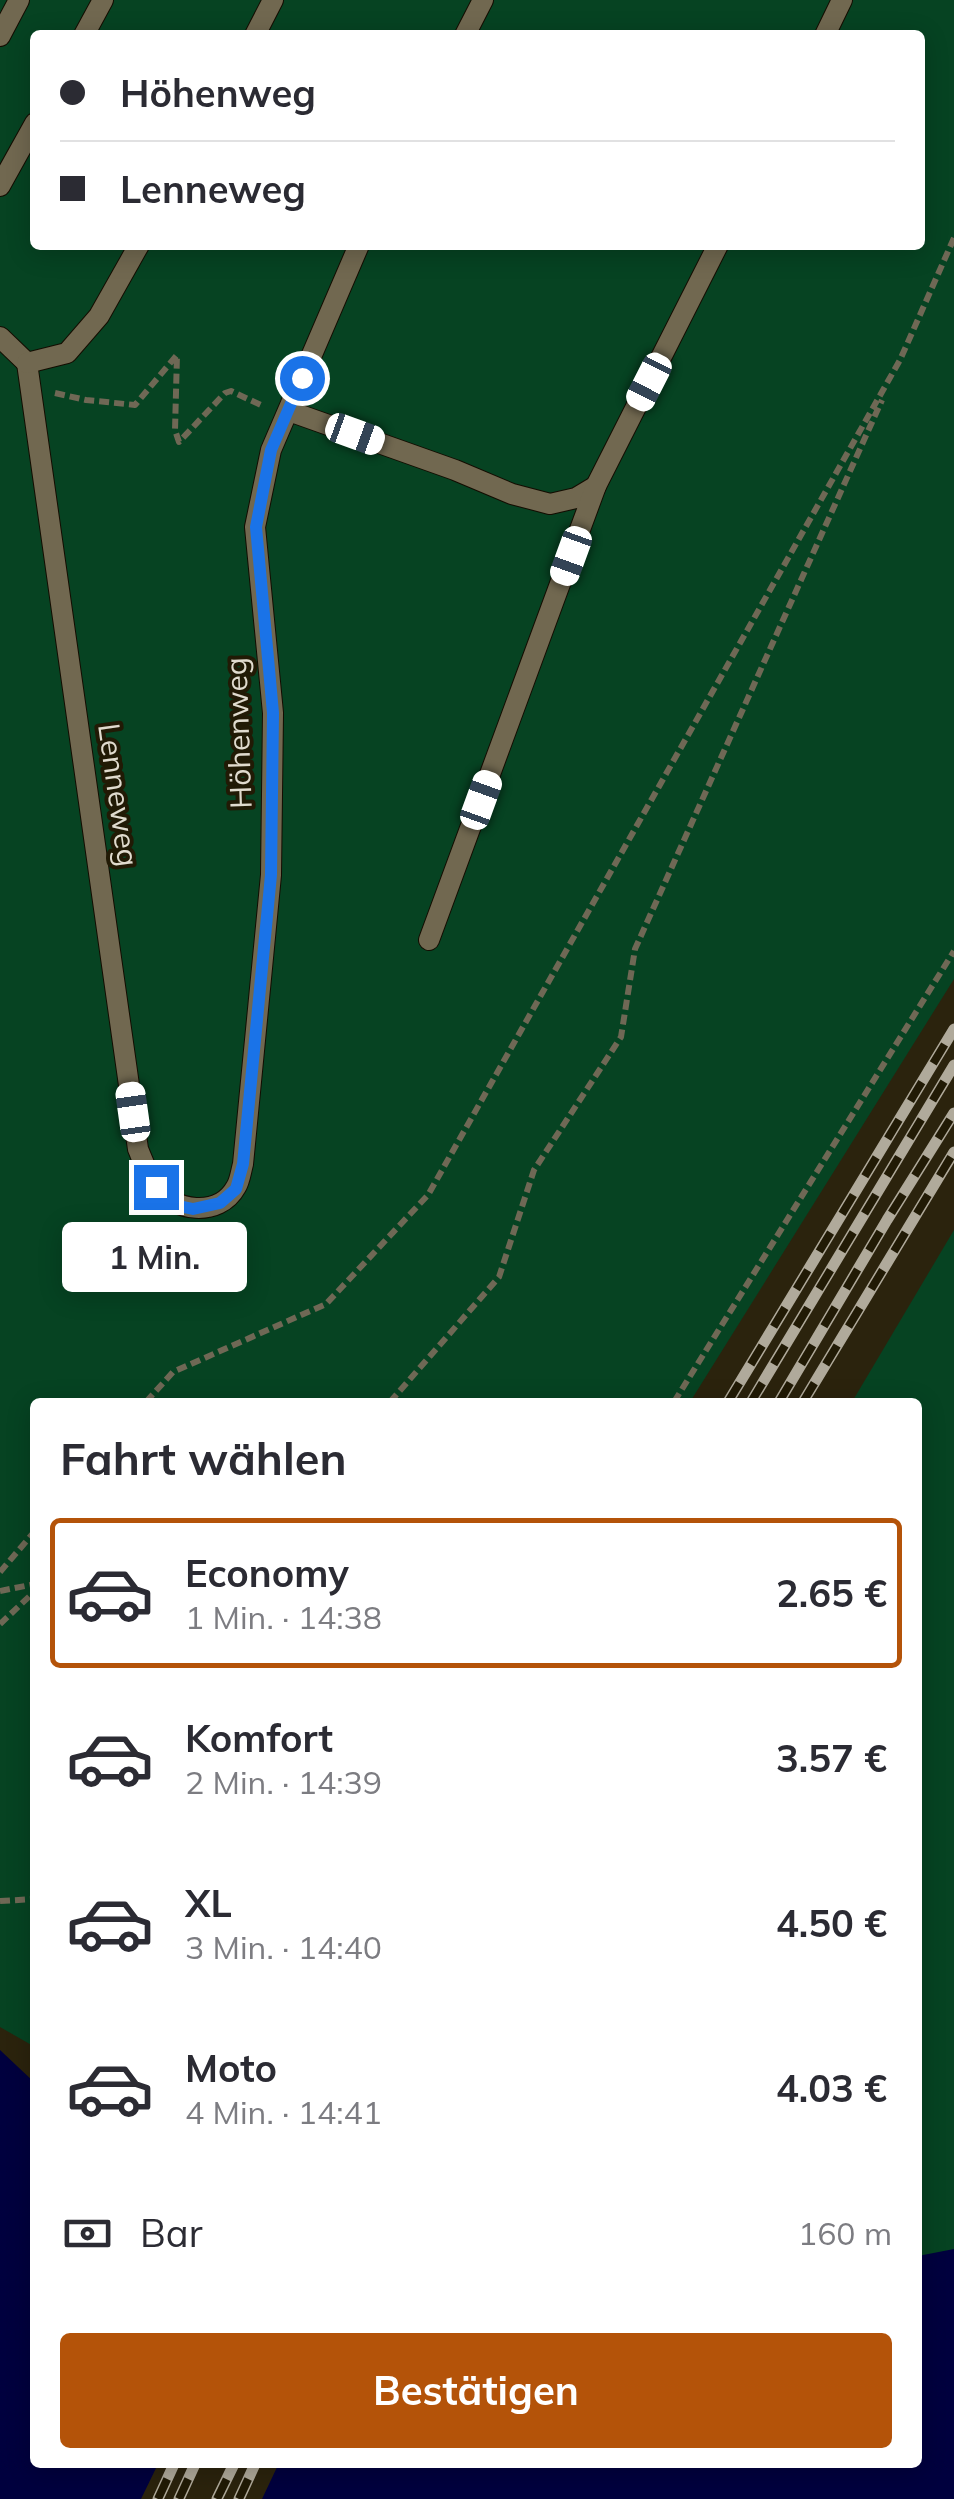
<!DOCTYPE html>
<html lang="de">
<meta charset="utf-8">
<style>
body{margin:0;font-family:Mulish,sans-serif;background:#f2f2f3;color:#2b2b33;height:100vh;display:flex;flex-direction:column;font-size:38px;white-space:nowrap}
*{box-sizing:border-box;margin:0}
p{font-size:32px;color:#7c7c81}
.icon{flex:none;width:55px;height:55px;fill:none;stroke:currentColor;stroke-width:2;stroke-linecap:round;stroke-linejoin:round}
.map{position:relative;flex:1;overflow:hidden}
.side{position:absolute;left:30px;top:1398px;width:892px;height:1070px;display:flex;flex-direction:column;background:#fff;border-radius:10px;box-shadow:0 5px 25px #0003}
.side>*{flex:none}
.top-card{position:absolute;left:30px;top:30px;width:895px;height:220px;border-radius:10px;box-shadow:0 5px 25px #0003;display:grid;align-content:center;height:220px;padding:0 30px;background:#fff}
.end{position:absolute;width:45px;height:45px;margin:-22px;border:12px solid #1a73e8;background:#fff;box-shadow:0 0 0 5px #fff}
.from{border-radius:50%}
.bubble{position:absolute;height:70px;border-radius:10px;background:#fff;box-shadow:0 5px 25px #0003;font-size:32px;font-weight:700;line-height:70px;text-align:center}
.car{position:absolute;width:30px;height:60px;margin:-30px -15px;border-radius:12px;box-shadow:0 0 8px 2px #0007;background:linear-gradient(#fff 24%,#345 0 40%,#fff 0 76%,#345 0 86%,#fff 0)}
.top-card b{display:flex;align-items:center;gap:35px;height:95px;font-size:38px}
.top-card b+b{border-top:2px solid #e1e1e2}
.top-card i{width:25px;height:25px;background:#2b2b33}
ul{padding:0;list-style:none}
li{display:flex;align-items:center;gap:30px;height:150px;margin:0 20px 15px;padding:0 10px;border:5px solid transparent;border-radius:10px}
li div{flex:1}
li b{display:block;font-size:38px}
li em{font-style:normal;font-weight:700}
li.current{border-color:#b45309}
li>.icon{width:90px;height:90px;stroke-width:1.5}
h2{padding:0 30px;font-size:45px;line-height:120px}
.pay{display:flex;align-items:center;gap:25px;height:110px;padding:0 30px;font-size:38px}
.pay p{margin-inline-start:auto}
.action{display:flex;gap:20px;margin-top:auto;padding:20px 30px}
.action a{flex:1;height:115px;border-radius:10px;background:#b45309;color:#fff;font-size:40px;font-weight:700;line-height:115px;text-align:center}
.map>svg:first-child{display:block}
.green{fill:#064322;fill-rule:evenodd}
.water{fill:#00003e}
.pier{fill:#2b230d}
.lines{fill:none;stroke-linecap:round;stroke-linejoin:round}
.lane-casing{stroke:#140c00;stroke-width:22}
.path{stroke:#6f6855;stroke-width:6;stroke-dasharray:10 5;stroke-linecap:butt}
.lane{stroke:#716850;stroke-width:20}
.rail-casing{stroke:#b0aa9b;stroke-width:11}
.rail{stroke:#211a05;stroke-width:8;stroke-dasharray:22;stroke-linecap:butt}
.route{stroke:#1a73e8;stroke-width:12}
.labels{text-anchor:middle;stroke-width:8;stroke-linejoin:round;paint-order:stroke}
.street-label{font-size:30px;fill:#e0dbce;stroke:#211a05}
</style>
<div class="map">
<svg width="954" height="2499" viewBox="0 0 954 2499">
<rect width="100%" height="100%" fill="#2b230d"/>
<g class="green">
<path d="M 0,0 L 954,0 L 954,979 L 690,1402 L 35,1402 L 35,2047 L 0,2027 ZM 35,35 L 920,35 L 920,245 L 35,245 Z"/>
<polygon points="954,1230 954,2356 918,2351 918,1402 852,1402"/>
</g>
<polygon class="water" points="0,2050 35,2083 35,2462 918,2462 918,2256 954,2249 954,2499 0,2499"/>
<polygon class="pier" points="159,2462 279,2462 279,2463 262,2499 141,2499"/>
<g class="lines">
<g class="lane-casing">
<g id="lane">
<polyline points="84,35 103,0"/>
<polyline points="255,35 273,0"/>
<polyline points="465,35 483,0"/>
<polyline points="825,35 842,0"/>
<polyline points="0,36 19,0"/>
<polyline points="0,186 35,123"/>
<polyline points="0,337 27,363"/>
<path d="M 27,363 L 138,1149 C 143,1161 148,1175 155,1186 C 173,1212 219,1218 236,1187 C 240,1181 241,1171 243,1164 L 271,875 L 273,713 L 255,527 L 271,450 L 359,245"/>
<polyline points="27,363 67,353 99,316 139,245"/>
<polyline points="289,411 455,470 512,494 550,504 576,498 596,486"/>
<polyline points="429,940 596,486 718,245"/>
</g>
</g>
<g class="path">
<polyline points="55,393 86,400 135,405 177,355 175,430 179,442 225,393 231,391 263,406"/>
<polyline points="146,1402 173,1372 326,1304 428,1195 900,360 954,238"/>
<polyline points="390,1402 499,1277 534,1170 621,1037 635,949 882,400"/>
<polyline points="674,1402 954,951"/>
<polyline points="0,1572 35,1531"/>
<polyline points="0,1591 35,1584"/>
<polyline points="0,1624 35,1591"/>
<polyline points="0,1901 35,1899"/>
</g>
<use href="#lane" class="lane"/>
<g class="rail-casing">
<g id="rail">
<polyline points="728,1402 954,1029"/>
<polyline points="751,1402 954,1065"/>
<polyline points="779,1402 887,1220 954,1113"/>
<polyline points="803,1402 954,1152"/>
<polyline points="158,2499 175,2462"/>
<polyline points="179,2499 196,2462"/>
<polyline points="217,2499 235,2462"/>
<polyline points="239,2499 256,2462"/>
</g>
</g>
<use href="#rail" class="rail"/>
</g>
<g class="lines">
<polyline class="route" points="156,1187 174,1205 193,1209 220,1203 236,1189 243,1164 271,875 273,713 256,527 271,450 302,378"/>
</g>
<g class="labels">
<g class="street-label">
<text transform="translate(239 733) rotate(-92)" y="10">Höhenweg</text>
<text transform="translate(118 795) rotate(82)" y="10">Lenneweg</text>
</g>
</g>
</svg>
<i class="end from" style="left:302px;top:378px"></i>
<i class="end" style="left:156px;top:1187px"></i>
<div class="bubble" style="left:62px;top:1222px;width:185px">1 Min.</div>
<i class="car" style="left:649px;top:382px;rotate:207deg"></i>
<i class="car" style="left:355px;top:434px;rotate:110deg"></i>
<i class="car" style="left:571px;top:556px;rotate:200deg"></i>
<i class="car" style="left:481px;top:800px;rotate:20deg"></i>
<i class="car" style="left:133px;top:1112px;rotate:352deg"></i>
<div class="top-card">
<b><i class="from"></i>Höhenweg</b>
<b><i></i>Lenneweg</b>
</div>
<section class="side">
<h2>Fahrt wählen</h2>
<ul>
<li class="current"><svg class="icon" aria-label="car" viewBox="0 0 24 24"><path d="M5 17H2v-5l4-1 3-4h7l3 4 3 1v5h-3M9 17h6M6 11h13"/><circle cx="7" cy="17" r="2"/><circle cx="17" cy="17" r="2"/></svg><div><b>Economy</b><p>1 Min. · 14:38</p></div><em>2.65 €</em></li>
<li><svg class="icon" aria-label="car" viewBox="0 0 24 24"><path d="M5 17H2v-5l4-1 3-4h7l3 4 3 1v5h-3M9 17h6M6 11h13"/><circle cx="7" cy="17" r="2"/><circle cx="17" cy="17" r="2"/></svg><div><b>Komfort</b><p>2 Min. · 14:39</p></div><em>3.57 €</em></li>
<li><svg class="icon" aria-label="car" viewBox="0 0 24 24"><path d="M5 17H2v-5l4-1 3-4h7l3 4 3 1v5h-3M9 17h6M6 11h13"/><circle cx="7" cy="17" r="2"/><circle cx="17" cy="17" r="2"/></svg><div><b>XL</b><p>3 Min. · 14:40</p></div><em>4.50 €</em></li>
<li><svg class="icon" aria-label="car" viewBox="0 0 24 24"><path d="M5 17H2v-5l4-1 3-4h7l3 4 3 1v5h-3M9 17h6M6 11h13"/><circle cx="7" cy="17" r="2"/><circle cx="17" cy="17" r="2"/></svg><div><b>Moto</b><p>4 Min. · 14:41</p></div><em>4.03 €</em></li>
</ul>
<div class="pay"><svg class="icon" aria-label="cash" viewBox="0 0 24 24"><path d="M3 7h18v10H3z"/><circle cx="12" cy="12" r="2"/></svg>Bar<p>160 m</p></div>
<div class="action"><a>Bestätigen</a></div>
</section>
</div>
